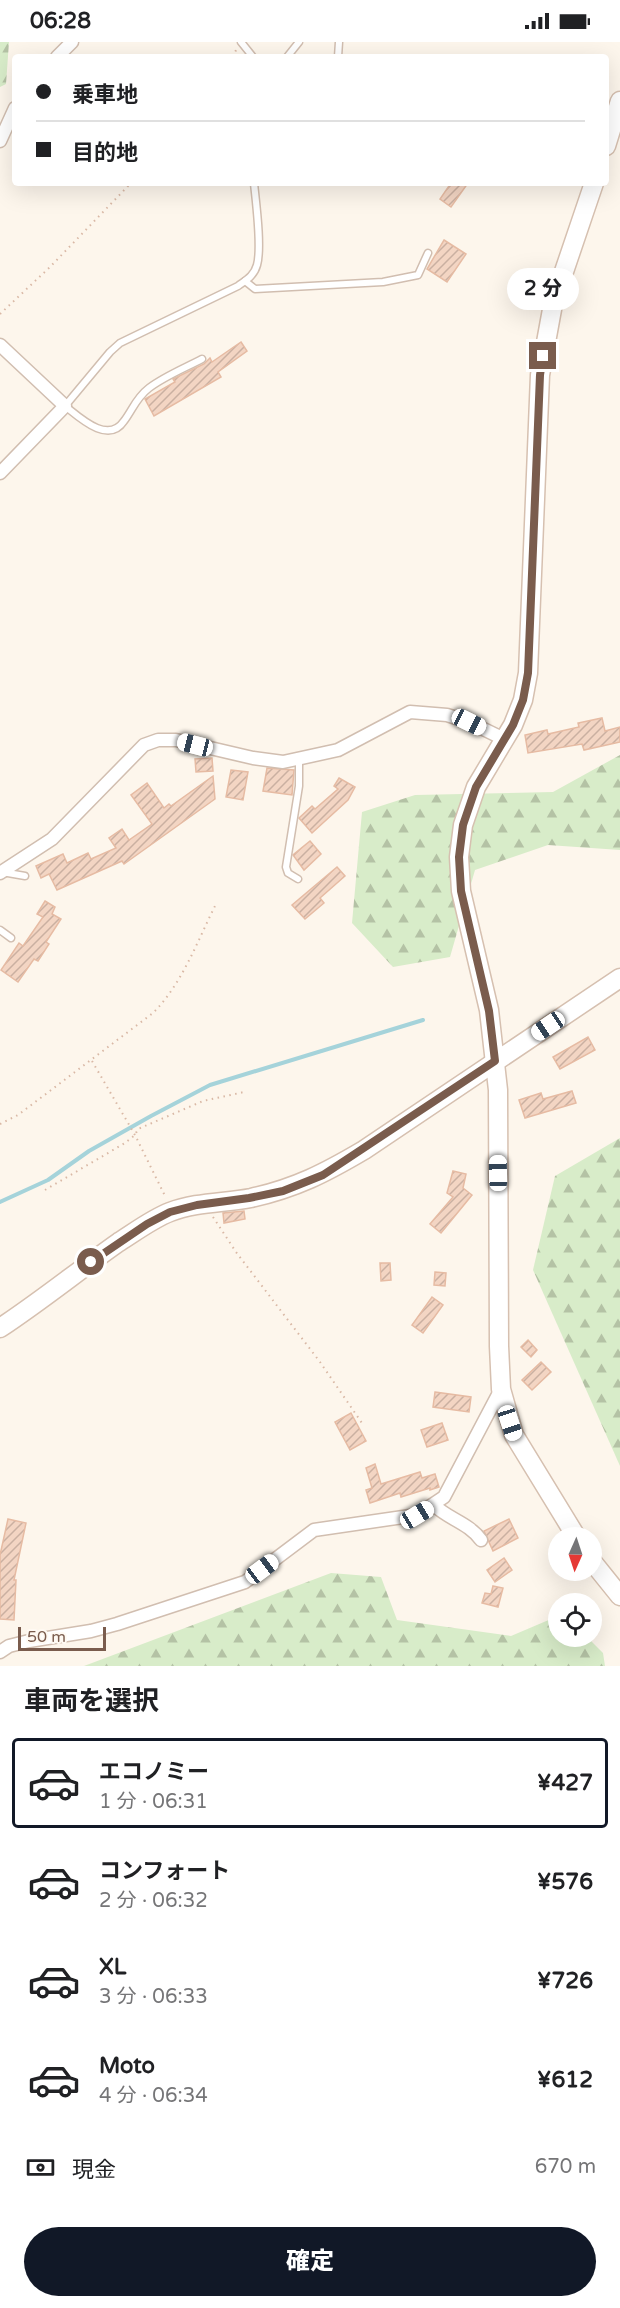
<!DOCTYPE html>
<html lang="ja">
<meta charset="utf-8">
<style>
body{margin:0;font-family:"Varela Round","Noto Sans JP",sans-serif;background:#f6f6f6;color:#202124;height:100vh;display:flex;flex-direction:column;font-size:22px;white-space:nowrap}
*{box-sizing:border-box;margin:0}
p{font-size:20px;color:#757577}
.icon{flex:none;width:33px;height:33px;fill:none;stroke:currentColor;stroke-width:2;stroke-linecap:round;stroke-linejoin:round}
.map{position:relative;height:1624px;overflow:hidden}
.drawer{display:flex;flex-direction:column;background:#fff;flex:1}
.drawer>*{flex:none}
.hud{position:absolute;left:12px;top:12px;width:597px;height:132px;border-radius:6px;box-shadow:0 6px 24px #0002;display:grid;align-content:center;height:132px;padding:0 24px;background:#fff}
.needle{width:39px;rotate:183deg}
.fabs{position:absolute;left:548px;top:1485px;display:grid;gap:12px}
.fabs a{display:grid;place-items:center;width:54px;height:54px;border-radius:50%;background:#fff;box-shadow:0 6px 24px #0002;font-size:30px}
.scale{position:absolute;left:18px;bottom:15px;width:88px;box-sizing:border-box;padding-left:6px;border:3px solid #7a5c4d;border-top:0;font-size:16px;line-height:21px;white-space:nowrap;color:#7a5c4d;-webkit-text-stroke:4px #fffaf3;paint-order:stroke}
.end{position:absolute;width:27px;height:27px;margin:-14px;border:8px solid #7a5c4d;background:#fff;box-shadow:0 0 0 3px #fff}
.from{border-radius:50%}
.bubble{position:absolute;height:42px;border-radius:21px;background:#fff;box-shadow:0 6px 24px #0002;font-size:20px;font-weight:800;line-height:42px;text-align:center}
.car{position:absolute;width:18px;height:36px;margin:-18px -9px;border-radius:8px;box-shadow:0 0 4px 2px #0007;background:linear-gradient(#fff 24%,#345 0 40%,#fff 0 76%,#345 0 86%,#fff 0)}
.hud b{display:flex;align-items:center;gap:21px;height:57px;font-size:22px}
.hud b+b{border-top:2px solid #e0e0e0}
.hud i{width:15px;height:15px;background:#202124}
ul{padding:0;list-style:none}
li{display:flex;align-items:center;gap:18px;height:90px;margin:0 12px 9px;padding:0 12px;border:3px solid transparent;border-radius:6px}
li div{flex:1}
li b{display:block;font-size:22px}
li em{font-style:normal;font-weight:800}
li.on{border-color:#111827}
li>.icon{width:54px;height:54px;stroke-width:1.5}
h2{padding:0 24px;font-size:27px;line-height:72px}
.pay{display:flex;align-items:center;gap:15px;height:66px;padding:0 24px;font-size:22px}
.pay p{margin-inline-start:auto}
.button{display:flex;gap:12px;margin-top:auto;padding:12px 24px}
.button a{flex:1;height:69px;border-radius:36px;background:#111827;color:#fff;font-size:24px;font-weight:800;line-height:69px;text-align:center}
.status{display:flex;justify-content:space-between;align-items:center;height:42px;padding:0 30px;background:#fff;direction:ltr}
.status svg{height:16px;fill:currentColor}
.map>svg:first-child{display:block}
.forest{fill:url(#forest-firs)}
.lines{fill:none;stroke-linecap:round;stroke-linejoin:round}
.stream{stroke:#a5d3da;stroke-width:4}
.building{fill:url(#building-hatch);stroke:#e6bba3;stroke-width:1.5}
.lane-casing{stroke:#d1beb0;stroke-width:9}
.street-casing{stroke:#d1beb0;stroke-width:15}
.secondary-casing{stroke:#d6c0b0;stroke-width:21}
.path{stroke:#d9b8a5;stroke-width:2;stroke-dasharray:1.5 4.5;stroke-linecap:butt}
.lane{stroke:#fff;stroke-width:6}
.street{stroke:#fff;stroke-width:12}
.secondary{stroke:#fff;stroke-width:18}
.route{stroke:#7a5c4d;stroke-width:8}
</style>
<div class="status"><b>06:28</b><svg viewBox="0 0 49 12"><path d="M0 12V9h3v3zM5 12V6h3v6zM10 12V3h3v9zM15 12V0h3v12zM26 1h20v11H26zM47 4h2v5h-2z"/></svg></div>
<div class="map">
<svg width="620" height="1624" viewBox="0 0 620 1624">
<defs>
<pattern id="forest-firs" width="22" height="20" patternUnits="userSpaceOnUse" patternTransform="scale(1.5)"><rect width="22" height="20" fill="#d8ecc9"/><path d="M5 1l3.5 6h-7zM16 11l3.5 6h-7z" fill="#b4c2a5"/></pattern>
<pattern id="building-hatch" width="6" height="6" patternUnits="userSpaceOnUse" patternTransform="scale(1.5)"><rect width="6" height="6" fill="#f3d5c3"/><path d="M-1 1l2-2M0 6l6-6M5 7l2-2" fill="none" stroke="#cab0a1"/></pattern>
</defs>
<rect width="100%" height="100%" fill="#fdf6ec"/>
<g class="forest">
<polygon points="0,0 9,0 6,42 0,45"/>
<polygon points="620,713 620,808 548,803 475,828 450,915 393,925 352,881 362,770 415,753 553,750"/>
<polygon points="620,1096 620,1424 533,1228 555,1134"/>
<polygon points="331,1531 381,1535 397,1578 511,1594 558,1574 558,1594 587,1595 603,1611 605,1624 84,1624"/>
</g>
<g class="lines">
<polyline class="stream" points="0,1160 48,1138 89,1109 151,1074 210,1043 423,978"/>
</g>
<g class="building">
<polygon points="451,141 468,141 451,165 440,157"/>
<polygon points="444,198 466,212 447,240 427,227"/>
<polygon points="241,300 247,309 218,330 221,335 154,374 145,357 175,340 173,337 204,322 210,316 212,320"/>
<polygon points="602,676 605,689 620,685 620,700 584,708 582,702 528,711 525,693 547,688 548,692 579,685 578,681"/>
<polygon points="212,716 213,729 196,730 195,717"/>
<polygon points="267,726 294,728 292,753 263,749"/>
<polygon points="231,728 248,730 243,758 226,755"/>
<polygon points="213,734 215,757 124,822 122,819 57,848 49,832 41,836 36,824 63,812 67,821 88,811 91,817 116,806 109,796 122,787 129,798 152,782 131,753 147,741 164,766 169,762 171,764"/>
<polygon points="339,736 355,745 348,758 312,791 299,776 312,764 315,767 338,747 334,744"/>
<polygon points="310,799 321,812 304,828 293,813"/>
<polygon points="337,825 345,834 320,856 324,861 305,877 292,863"/>
<polygon points="45,859 55,865 52,872 61,877 46,900 49,902 38,919 34,917 18,940 1,928 19,901 23,904 43,875 37,872"/>
<polygon points="588,995 595,1008 560,1027 553,1015"/>
<polygon points="572,1049 576,1061 525,1076 519,1058 541,1051 543,1057"/>
<polygon points="453,1129 466,1132 463,1146 472,1153 441,1191 430,1182 453,1155 447,1151"/>
<polygon points="244,1169 245,1177 224,1181 223,1171"/>
<polygon points="380,1221 390,1221 391,1238 381,1239"/>
<polygon points="435,1230 446,1231 445,1244 434,1243"/>
<polygon points="432,1255 443,1263 423,1291 412,1283"/>
<polygon points="528,1298 537,1308 531,1315 521,1305"/>
<polygon points="541,1320 551,1330 532,1348 522,1338"/>
<polygon points="435,1350 471,1355 469,1370 433,1365"/>
<polygon points="351,1371 366,1399 350,1408 335,1380"/>
<polygon points="442,1381 448,1398 427,1405 421,1388"/>
<polygon points="375,1422 381,1442 420,1430 422,1436 435,1432 439,1445 430,1448 430,1446 401,1455 400,1451 370,1461 366,1448 372,1446 366,1426"/>
<polygon points="8,1477 26,1481 14,1538 16,1538 14,1578 0,1577 0,1513"/>
<polygon points="509,1477 518,1496 493,1509 484,1489"/>
<polygon points="504,1516 512,1528 495,1540 487,1528"/>
<polygon points="493,1544 503,1546 498,1565 482,1561 485,1551 491,1552"/>
</g>
<g class="lines">
<g class="lane-casing">
<g id="lane">
<polyline points="241,0 253,15"/>
<polyline points="287,15 299,0"/>
<polyline points="338,15 339,0"/>
<polyline points="245,239 255,247 383,240 418,233 428,211"/>
<path d="M 202,317 C 185,326 165,334 149,346 C 136,356 133,367 124,379 C 108,403 79,375 65,364 L 110,310 L 120,301 L 238,244 C 246,238 254,234 257,223 C 262,205 256,161 254,141"/>
<polyline points="2,830 25,834"/>
<polyline points="298,837 288,831 286,825 299,744 299,718"/>
<polyline points="0,888 11,896"/>
</g>
</g>
<g class="street-casing">
<g id="street">
<polyline points="57,15 72,0"/>
<polyline points="0,99 15,66"/>
<polyline points="0,303 65,364 0,431"/>
<polyline points="0,831 52,797 144,703 158,698 176,698 253,716 283,720 338,708 410,670 447,673 469,680 504,697"/>
<path d="M 434,1463 C 448,1477 469,1481 481,1498"/>
<polyline points="0,1610 9,1604 29,1599 91,1589 117,1582 245,1540 314,1488 417,1473 444,1455 501,1347"/>
</g>
</g>
<g class="secondary-casing">
<g id="secondary">
<polyline points="606,104 620,59"/>
<path d="M 0,1286 C 41,1259 79,1228 119,1200 C 135,1190 152,1177 170,1170 C 196,1160 225,1161 251,1156 C 296,1146 325,1131 364,1108 L 620,936"/>
<polyline points="577,1496 514,1393 501,1347 499,1304 498,1048 489,968 461,849 459,815 463,783 476,745 513,683 523,658 528,631 540,333 553,262 594,141"/>
<polyline points="591,1518 620,1554"/>
</g>
</g>
<g class="path">
<polyline points="233,15 236,8"/>
<polyline points="0,272 50,225 131,141"/>
<polyline points="92,1019 135,1093 166,1156"/>
<path d="M 0,1082 L 18,1073 L 153,971 C 182,942 197,900 215,864"/>
<polyline points="45,1148 125,1101 135,1093 138,1087 203,1059 244,1050"/>
<polyline points="213,1175 236,1210 320,1320 364,1384"/>
</g>
<use href="#lane" class="lane"/>
<use href="#street" class="street"/>
<use href="#secondary" class="secondary"/>
</g>
<g class="lines">
<polyline class="route" points="91,1220 147,1182 170,1170 197,1163 249,1156 283,1149 323,1133 495,1019 489,969 461,849 459,815 463,783 476,745 513,683 523,658 528,631 540,333 543,314"/>
</g>
</svg>
<div class="fabs">
<a><svg class="needle" viewBox="-14 -14 28 28"><path d="M0-13l5 13h-10z" fill="#e53935"/><path d="M0 13l5-13h-10z" fill="#757577"/></svg></a>
<a><svg class="icon" aria-label="locate" viewBox="0 0 24 24"><circle cx="12" cy="12" r="6"/><path d="M12 2v4M12 18v4M2 12h4M18 12h4"/></svg></a>
</div>
<div class="scale">50 m</div>
<i class="end from" style="left:91px;top:1220px"></i>
<i class="end" style="left:543px;top:314px"></i>
<div class="bubble" style="left:507px;top:226px;width:72px">2 分</div>
<i class="car" style="left:469px;top:680px;rotate:116deg"></i>
<i class="car" style="left:195px;top:703px;rotate:284deg"></i>
<i class="car" style="left:548px;top:984px;rotate:236deg"></i>
<i class="car" style="left:498px;top:1131px;rotate:359deg"></i>
<i class="car" style="left:510px;top:1381px;rotate:162deg"></i>
<i class="car" style="left:417px;top:1473px;rotate:59deg"></i>
<i class="car" style="left:262px;top:1527px;rotate:53deg"></i>
<div class="hud">
<b><i class="from"></i>乗車地</b>
<b><i></i>目的地</b>
</div>
</div>
<section class="drawer">
<h2>車両を選択</h2>
<ul>
<li class="on"><svg class="icon" aria-label="car" viewBox="0 0 24 24"><path d="M5 17H2v-5l4-1 3-4h7l3 4 3 1v5h-3M9 17h6M6 11h13"/><circle cx="7" cy="17" r="2"/><circle cx="17" cy="17" r="2"/></svg><div><b>エコノミー</b><p>1 分 · 06:31</p></div><em>¥427</em></li>
<li><svg class="icon" aria-label="car" viewBox="0 0 24 24"><path d="M5 17H2v-5l4-1 3-4h7l3 4 3 1v5h-3M9 17h6M6 11h13"/><circle cx="7" cy="17" r="2"/><circle cx="17" cy="17" r="2"/></svg><div><b>コンフォート</b><p>2 分 · 06:32</p></div><em>¥576</em></li>
<li><svg class="icon" aria-label="car" viewBox="0 0 24 24"><path d="M5 17H2v-5l4-1 3-4h7l3 4 3 1v5h-3M9 17h6M6 11h13"/><circle cx="7" cy="17" r="2"/><circle cx="17" cy="17" r="2"/></svg><div><b>XL</b><p>3 分 · 06:33</p></div><em>¥726</em></li>
<li><svg class="icon" aria-label="car" viewBox="0 0 24 24"><path d="M5 17H2v-5l4-1 3-4h7l3 4 3 1v5h-3M9 17h6M6 11h13"/><circle cx="7" cy="17" r="2"/><circle cx="17" cy="17" r="2"/></svg><div><b>Moto</b><p>4 分 · 06:34</p></div><em>¥612</em></li>
</ul>
<div class="pay"><svg class="icon" aria-label="cash" viewBox="0 0 24 24"><path d="M3 7h18v10H3z"/><circle cx="12" cy="12" r="2"/></svg>現金<p>670 m</p></div>
<div class="button"><a>確定</a></div>
</section>
